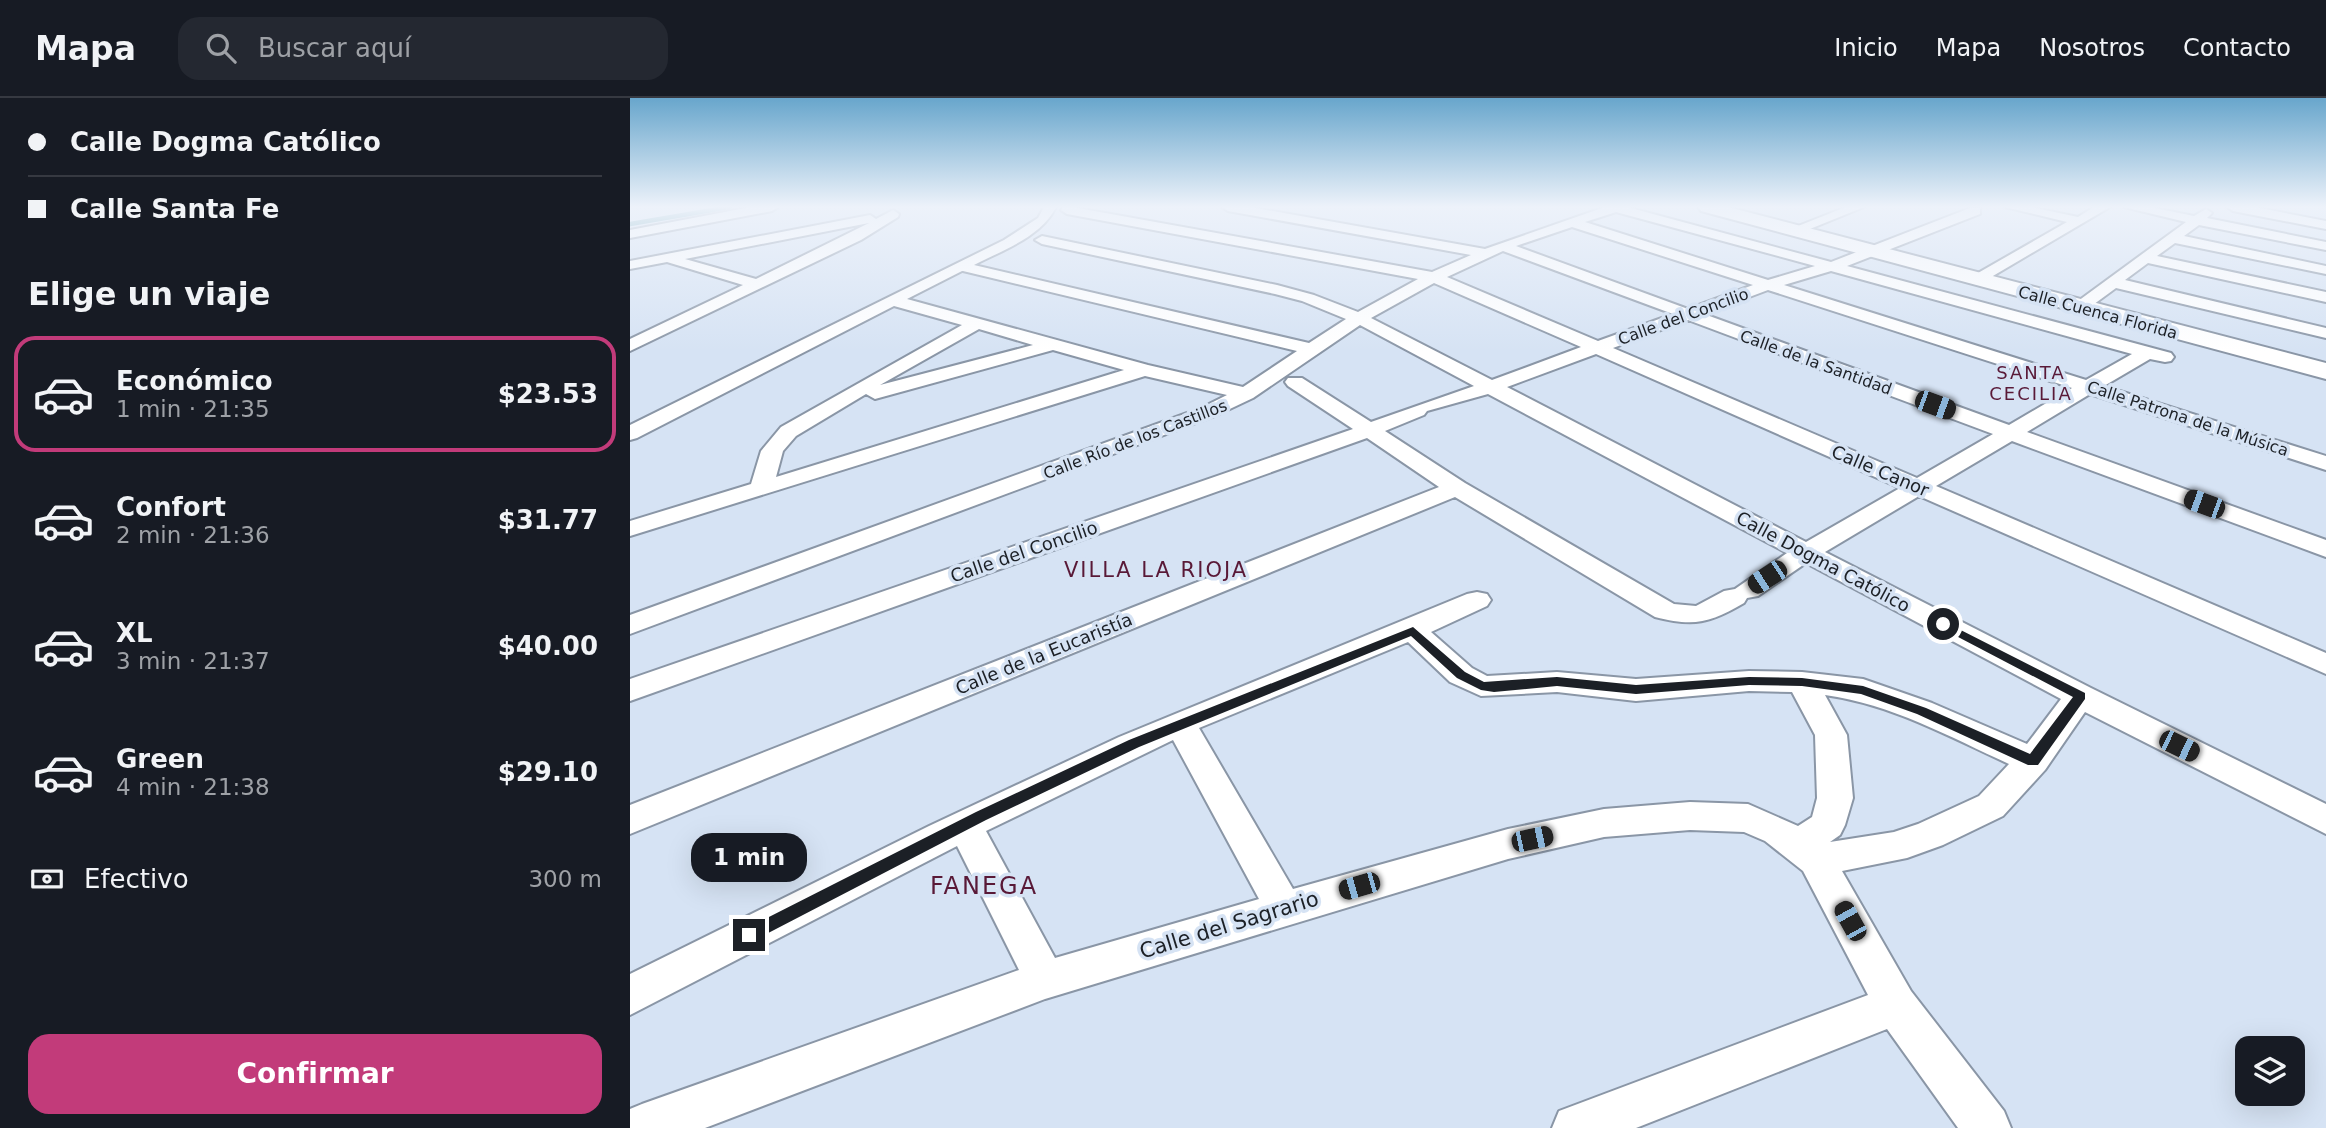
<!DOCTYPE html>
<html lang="es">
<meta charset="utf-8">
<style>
body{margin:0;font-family:"DejaVu Sans",sans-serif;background:#242831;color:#f1f3f6;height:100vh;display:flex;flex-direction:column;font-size:26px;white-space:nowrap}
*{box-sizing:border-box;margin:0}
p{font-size:23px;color:#9ea1a6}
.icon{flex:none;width:38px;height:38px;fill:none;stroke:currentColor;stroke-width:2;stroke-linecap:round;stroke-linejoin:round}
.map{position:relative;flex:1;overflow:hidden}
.side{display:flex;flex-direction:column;background:#171b24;width:630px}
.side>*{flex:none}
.banner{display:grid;align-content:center;height:154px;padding:0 28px;background:#171b24}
.buttons{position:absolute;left:1605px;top:938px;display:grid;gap:14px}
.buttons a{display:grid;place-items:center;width:70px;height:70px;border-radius:14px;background:#171b24;box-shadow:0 7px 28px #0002;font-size:35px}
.end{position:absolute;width:32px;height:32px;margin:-16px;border:9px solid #1c2026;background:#fff;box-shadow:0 0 0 4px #fff}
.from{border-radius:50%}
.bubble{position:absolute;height:49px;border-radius:21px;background:#171b24;box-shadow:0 7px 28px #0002;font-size:23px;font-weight:800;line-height:49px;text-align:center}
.car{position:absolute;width:21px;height:42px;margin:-21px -10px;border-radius:9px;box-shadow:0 0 5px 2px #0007;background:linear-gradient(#222 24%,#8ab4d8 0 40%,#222 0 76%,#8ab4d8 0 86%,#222 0)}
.banner b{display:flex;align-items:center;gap:24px;height:66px;font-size:26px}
.banner b+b{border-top:2px solid #363941}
.banner i{width:18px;height:18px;background:#f1f3f6}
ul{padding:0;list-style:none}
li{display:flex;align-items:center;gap:21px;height:116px;margin:0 14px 10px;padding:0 14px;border:4px solid transparent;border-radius:21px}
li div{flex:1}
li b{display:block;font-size:26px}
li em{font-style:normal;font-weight:800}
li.active{border-color:#c23b7a}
li>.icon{width:63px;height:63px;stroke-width:1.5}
h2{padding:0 28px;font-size:32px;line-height:84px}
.pay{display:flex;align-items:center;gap:18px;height:77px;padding:0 28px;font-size:26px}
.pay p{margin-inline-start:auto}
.button{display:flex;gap:14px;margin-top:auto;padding:14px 28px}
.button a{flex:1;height:80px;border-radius:21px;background:#c23b7a;color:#fff;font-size:28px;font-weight:800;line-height:80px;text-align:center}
header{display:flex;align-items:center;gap:42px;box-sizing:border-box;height:98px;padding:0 35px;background:#171b24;border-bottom:2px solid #363941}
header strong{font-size:33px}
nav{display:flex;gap:38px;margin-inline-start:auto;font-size:24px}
.search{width:490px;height:63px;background:#242831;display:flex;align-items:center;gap:18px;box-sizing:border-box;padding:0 24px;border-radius:21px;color:#9ea1a6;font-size:26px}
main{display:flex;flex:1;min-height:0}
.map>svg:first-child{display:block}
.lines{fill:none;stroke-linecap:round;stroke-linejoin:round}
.stream{stroke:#4992a3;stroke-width:4.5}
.street-casing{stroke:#8a96a6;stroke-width:4}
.secondary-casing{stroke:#8a96a6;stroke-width:4}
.street{fill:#fff;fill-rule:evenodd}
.secondary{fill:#fff;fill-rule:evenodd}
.route{fill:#1c2026}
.labels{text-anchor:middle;stroke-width:7;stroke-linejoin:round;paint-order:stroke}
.far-street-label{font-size:16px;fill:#1c2026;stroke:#d6e3f4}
.far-quarter-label{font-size:18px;letter-spacing:2px;fill:#591937;stroke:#d6e3f4}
.street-label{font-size:18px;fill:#1c2026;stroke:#d6e3f4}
.quarter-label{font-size:21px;letter-spacing:2px;fill:#591937;stroke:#d6e3f4}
.near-street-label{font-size:21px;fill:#1c2026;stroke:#d6e3f4}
.near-quarter-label{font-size:24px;letter-spacing:2px;fill:#591937;stroke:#d6e3f4}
</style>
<header>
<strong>Mapa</strong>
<div class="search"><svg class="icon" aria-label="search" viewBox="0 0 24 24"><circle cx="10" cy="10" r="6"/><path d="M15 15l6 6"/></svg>Buscar aquí</div>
<nav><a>Inicio</a><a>Mapa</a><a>Nosotros</a><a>Contacto</a></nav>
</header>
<main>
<section class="side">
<div class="banner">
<b><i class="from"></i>Calle Dogma Católico</b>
<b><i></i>Calle Santa Fe</b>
</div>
<h2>Elige un viaje</h2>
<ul>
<li class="active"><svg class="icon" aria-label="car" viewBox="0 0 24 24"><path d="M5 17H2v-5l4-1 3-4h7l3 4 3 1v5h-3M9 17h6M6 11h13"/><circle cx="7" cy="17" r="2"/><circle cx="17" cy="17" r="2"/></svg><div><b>Económico</b><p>1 min · 21:35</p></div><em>$23.53</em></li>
<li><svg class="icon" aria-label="car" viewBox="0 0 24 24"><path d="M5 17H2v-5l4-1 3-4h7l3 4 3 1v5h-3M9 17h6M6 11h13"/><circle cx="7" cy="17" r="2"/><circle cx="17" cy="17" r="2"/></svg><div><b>Confort</b><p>2 min · 21:36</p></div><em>$31.77</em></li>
<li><svg class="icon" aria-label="car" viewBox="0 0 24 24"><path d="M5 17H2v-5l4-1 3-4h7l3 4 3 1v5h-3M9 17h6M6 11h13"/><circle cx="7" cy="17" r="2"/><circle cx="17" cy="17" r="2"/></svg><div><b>XL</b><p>3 min · 21:37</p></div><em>$40.00</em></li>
<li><svg class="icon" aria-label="car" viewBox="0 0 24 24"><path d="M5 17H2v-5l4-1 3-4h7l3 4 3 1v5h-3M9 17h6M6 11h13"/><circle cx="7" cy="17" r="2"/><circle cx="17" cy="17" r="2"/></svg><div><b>Green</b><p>4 min · 21:38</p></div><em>$29.10</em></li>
</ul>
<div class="pay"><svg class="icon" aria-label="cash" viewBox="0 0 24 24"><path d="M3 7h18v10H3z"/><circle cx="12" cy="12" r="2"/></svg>Efectivo<p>300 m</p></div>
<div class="button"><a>Confirmar</a></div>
</section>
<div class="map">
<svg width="1696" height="1030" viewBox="0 0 1696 1030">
<rect width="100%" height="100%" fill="#d6e3f4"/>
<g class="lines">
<polyline class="stream" points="0,126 100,109"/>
<g class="street-casing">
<g id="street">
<polygon points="121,109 148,109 142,113 0,140 0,132"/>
<path d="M 414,109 L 426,109 C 411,139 373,152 344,167 L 679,245 L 716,221 L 672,203 L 645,196 L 412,146 L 405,142 L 412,138 L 647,187 L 684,197 L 728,214 L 788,181 L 437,116 L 431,112 L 433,109 L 442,109 L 802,174 L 841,157 L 598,113 L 592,109 L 620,109 L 855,151 L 975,109 L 997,109 L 1201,164 L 1340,110 L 1350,110 L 1350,116 L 1217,168 L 1541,255 L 1544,259 L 1541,263 L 1535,264 L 1520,261 L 1474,288 L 1696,358 L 1696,372 L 1460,296 L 1397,334 L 1696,442 L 1696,459 L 1382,343 L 1306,388 L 1696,555 L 1696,576 L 1289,398 L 1195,454 L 1461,590 L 1696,706 L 1696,736 L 1455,614 L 1415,672 L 1373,718 L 1313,747 L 1277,760 L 1212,773 L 1281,893 L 1374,1013 L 1381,1030 L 1328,1030 L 1257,931 L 1006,1030 L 922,1030 L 929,1013 L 1238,897 L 1173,773 L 1135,743 L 1114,734 L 1060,732 L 974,739 L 878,761 L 415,901 L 75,1030 L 0,1030 L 0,1011 L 12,1006 L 389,872 L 327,748 L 0,917 L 0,876 L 299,728 L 489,639 L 837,496 L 847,494 L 857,496 L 861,502 L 857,508 L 801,534 L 842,570 L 857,578 L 927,574 L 1006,581 L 1119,573 L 1172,574 L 1233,581 L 1302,605 L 1397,646 L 1431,601 L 1176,465 L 1128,498 L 1117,500 L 1114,505 C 1080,525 1064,529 1025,519 L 825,399 L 0,736 L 0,707 L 809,389 L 737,340 L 0,603 L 0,581 L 723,331 L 658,288 L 655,284 L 658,280 L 672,280 L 741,324 L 844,288 L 730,227 L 623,300 L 585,318 L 0,536 L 0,517 L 571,310 L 597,297 L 515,278 L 0,438 L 0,423 L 121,386 L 131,353 L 151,329 L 332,227 L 264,208 L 7,340 L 0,342 L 0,327 L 374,142 L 408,120 ZM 986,114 L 1185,168 L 1138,182 L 955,124 ZM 942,129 L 1123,187 L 1058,211 L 886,148 ZM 873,153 L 1043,216 L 968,243 L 817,179 ZM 332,173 L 333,173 L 667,253 L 613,289 L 518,267 L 277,201 ZM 1201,173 L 1502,256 L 1456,282 L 1154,187 ZM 804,185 L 951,249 L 862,282 L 741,220 ZM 1138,192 L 1442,290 L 1379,327 L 1074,216 ZM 1058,222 L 1363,336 L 1287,380 L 983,250 ZM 349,231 L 403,247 L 250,287 ZM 423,252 L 494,272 L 146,379 L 153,353 L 166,338 L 236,296 L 245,301 ZM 966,256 L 1270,390 L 1176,444 L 877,289 ZM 858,296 L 1157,455 L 1105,491 L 1094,493 L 1066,508 L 1044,506 L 835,385 L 755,333 L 794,317 L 797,313 ZM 778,544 L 820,584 L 851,598 L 927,594 L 1006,603 L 1119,593 L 1162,594 L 1185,637 L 1187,700 L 1182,719 L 1168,728 L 1118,706 L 1060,704 L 974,711 L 878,731 L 663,791 L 569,630 ZM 1195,597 C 1261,606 1320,639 1379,666 L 1349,698 L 1288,726 L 1264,734 L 1200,744 L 1210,737 L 1215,727 L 1223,700 L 1217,637 ZM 543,642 L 629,801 L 425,860 L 356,733 Z"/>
<polygon points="1216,109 1234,109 1170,135 1160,135 1158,132"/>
<polygon points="1375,109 1401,109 1448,119 1464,109 1480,109 1351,185 1341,185 1338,182 1341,179 1437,124"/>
<polygon points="1494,109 1520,109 1564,118 1576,111 1582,115 1577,120 1696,144 1696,152 1569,127 1554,138 1696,168 1696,176 1545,145 1527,158 1696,194 1696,204 1518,165 1495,182 1696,230 1696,240 1486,190 1456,212 1444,212 1442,209 1444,206 1556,124"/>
<polygon points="1597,109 1624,109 1696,123 1696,131 1603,113"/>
<path d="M 263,112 L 269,116 L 268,119 L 231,142 L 0,253 L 0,241 L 113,187 L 37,164 L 0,171 L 0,163 L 240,117 L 246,121 ZM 239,125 L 126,181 L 55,161 Z"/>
</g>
</g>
<g class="secondary-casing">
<polygon id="secondary" points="1068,109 1098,109 1696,265 1696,281 1071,113"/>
</g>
<use href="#street" class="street"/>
<use href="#secondary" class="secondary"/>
</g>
<linearGradient id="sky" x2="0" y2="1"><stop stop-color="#68a6cc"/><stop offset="0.43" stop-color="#edf2fa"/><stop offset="1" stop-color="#edf2fa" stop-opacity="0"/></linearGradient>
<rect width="1696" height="253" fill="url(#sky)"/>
<polygon class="route" points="1313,523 1455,595 1455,601 1408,667 1398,667 1287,616 1231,596 1172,588 1119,587 1006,596 927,588 864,594 851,592 827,580 781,538 509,649 356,722 125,842 119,845 113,842 111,837 113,832 346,714 499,642 783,529 835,574 854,584 927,579 1006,587 1119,579 1172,580 1233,588 1296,610 1400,656 1443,599 1309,529 1309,524"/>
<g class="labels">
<g class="far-street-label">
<text transform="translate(1468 214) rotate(15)" y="6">Calle Cuenca Florida</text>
<text transform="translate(1053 218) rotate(-20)" y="6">Calle del Concilio</text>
<text transform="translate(1186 264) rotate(20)" y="6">Calle de la Santidad</text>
<text transform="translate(1558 320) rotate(18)" y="6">Calle Patrona de la Música</text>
<text transform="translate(505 341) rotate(-21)" y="6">Calle Río de los Castillos</text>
</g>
<g class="far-quarter-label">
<text x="1401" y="281">SANTA<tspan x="1401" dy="21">CECILIA</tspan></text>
</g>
<g class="street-label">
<text transform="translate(1250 373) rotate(23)" y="6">Calle Canor</text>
<text transform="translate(394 454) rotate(-19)" y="6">Calle del Concilio</text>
<text transform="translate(1193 464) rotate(28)" y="6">Calle Dogma Católico</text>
<text transform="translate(414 556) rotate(-22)" y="6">Calle de la Eucaristía</text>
</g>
<g class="quarter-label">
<text x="526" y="479">VILLA LA RIOJA</text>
</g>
<g class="near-street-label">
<text transform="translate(599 827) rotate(-17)" y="7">Calle del Sagrario</text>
</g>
<g class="near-quarter-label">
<text x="354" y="796">FANEGA</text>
</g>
</g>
</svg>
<div class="buttons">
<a><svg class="icon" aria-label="layers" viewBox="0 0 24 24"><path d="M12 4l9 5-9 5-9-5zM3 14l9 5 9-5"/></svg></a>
</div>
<i class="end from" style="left:1313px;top:526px"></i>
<i class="end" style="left:119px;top:837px"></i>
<div class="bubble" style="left:61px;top:735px;width:116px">1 min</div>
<i class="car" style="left:1305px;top:307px;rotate:110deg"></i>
<i class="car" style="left:1574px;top:406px;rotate:290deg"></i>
<i class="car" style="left:1137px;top:479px;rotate:237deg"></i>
<i class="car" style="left:1549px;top:648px;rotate:116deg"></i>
<i class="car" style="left:902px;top:741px;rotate:78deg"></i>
<i class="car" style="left:729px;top:788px;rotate:254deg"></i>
<i class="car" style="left:1220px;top:823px;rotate:331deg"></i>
</div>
</main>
